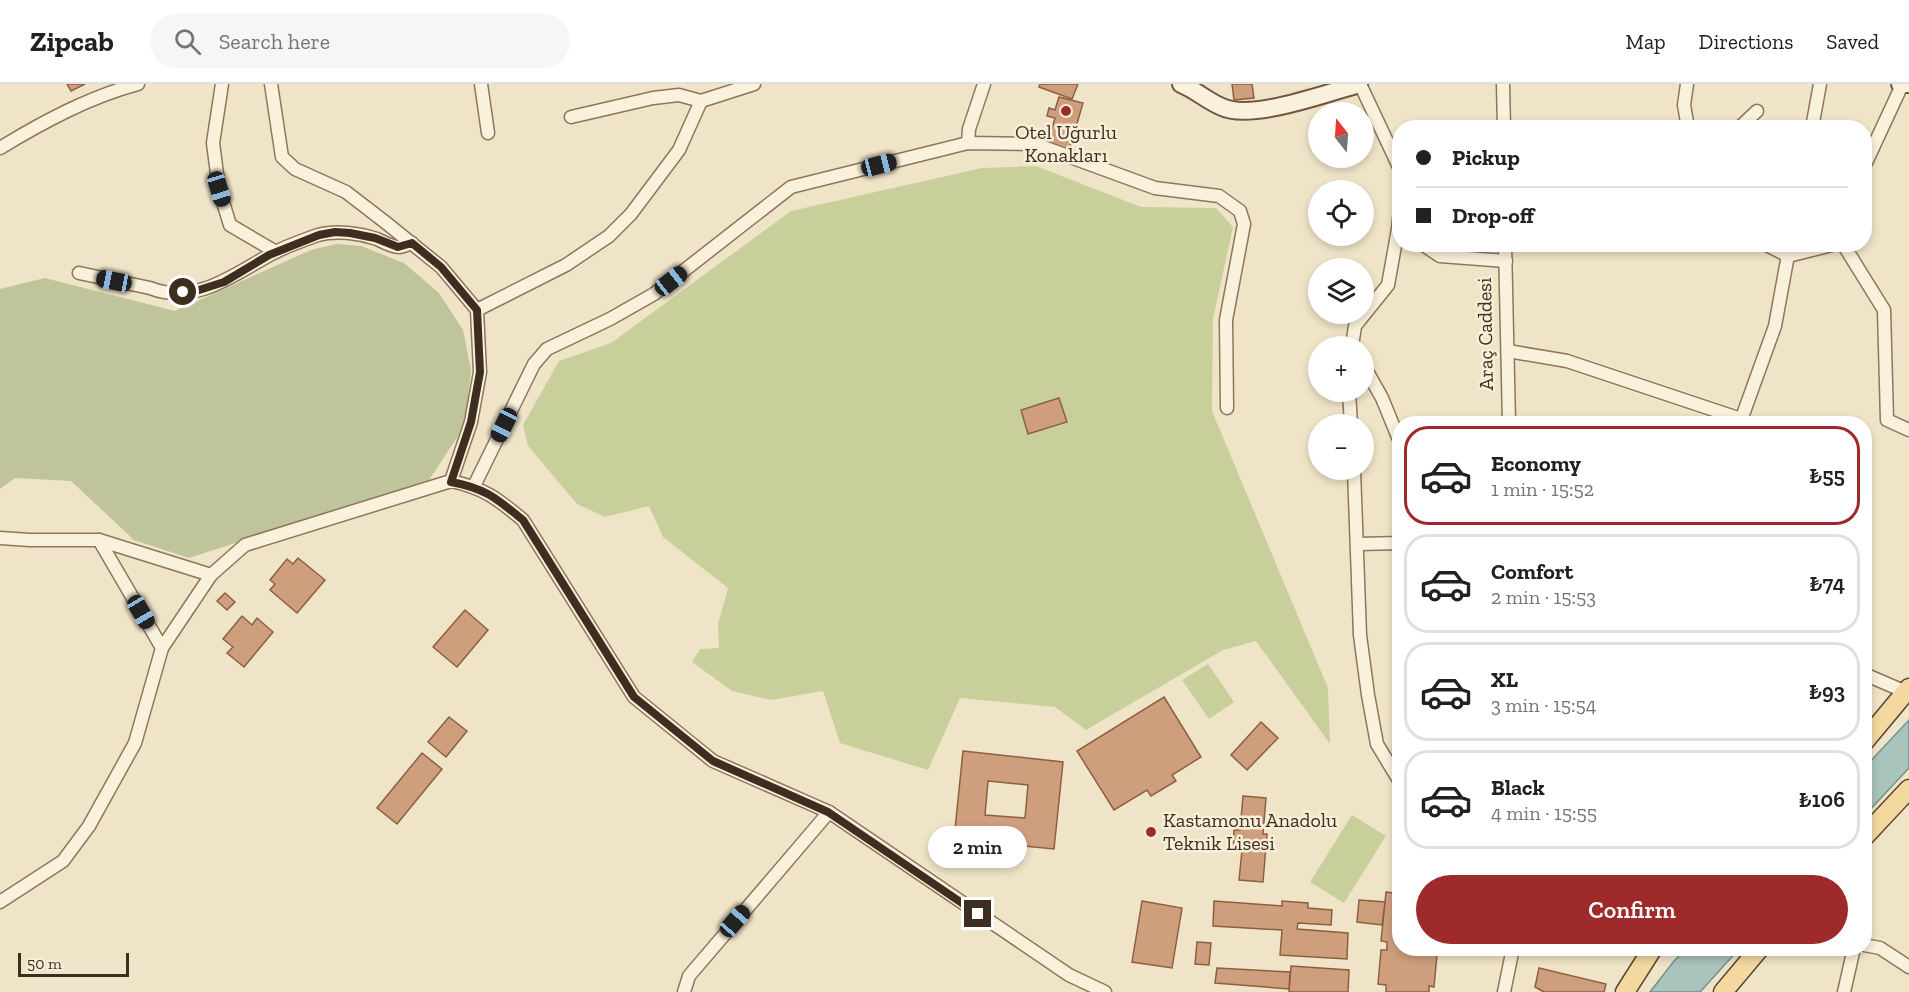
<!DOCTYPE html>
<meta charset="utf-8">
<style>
body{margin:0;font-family:"Zilla Slab",serif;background:#f6f6f6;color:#202124;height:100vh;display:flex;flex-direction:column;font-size:22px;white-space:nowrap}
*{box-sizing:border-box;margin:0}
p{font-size:20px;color:#757577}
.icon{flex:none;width:33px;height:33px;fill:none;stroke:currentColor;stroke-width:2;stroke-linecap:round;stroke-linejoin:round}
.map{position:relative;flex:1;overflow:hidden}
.drawer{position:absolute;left:1392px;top:332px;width:480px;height:540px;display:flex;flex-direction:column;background:#fff;border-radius:24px;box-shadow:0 3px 9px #0003}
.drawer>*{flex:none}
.banner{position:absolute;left:1392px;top:36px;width:480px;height:132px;border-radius:24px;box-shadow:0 3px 9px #0003;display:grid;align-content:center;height:132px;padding:0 24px;background:#fff}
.needle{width:39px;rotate:343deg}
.buttons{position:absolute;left:1308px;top:18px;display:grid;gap:12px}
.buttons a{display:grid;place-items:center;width:66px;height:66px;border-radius:50%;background:#fff;box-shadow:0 3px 9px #0003;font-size:30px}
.scale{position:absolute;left:18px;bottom:15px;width:111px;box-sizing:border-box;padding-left:6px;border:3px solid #3d2e20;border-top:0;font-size:16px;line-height:21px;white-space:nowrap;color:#3d2e20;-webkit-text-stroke:4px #f7eed8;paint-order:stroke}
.end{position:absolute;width:27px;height:27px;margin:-14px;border:8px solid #3d2e20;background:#fff;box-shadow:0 0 0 3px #fff}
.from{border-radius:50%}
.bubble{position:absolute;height:42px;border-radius:21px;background:#fff;box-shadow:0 3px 9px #0003;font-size:20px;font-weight:600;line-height:42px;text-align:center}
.car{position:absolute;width:18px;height:36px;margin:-18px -9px;border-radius:8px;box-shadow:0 0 4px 2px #0007;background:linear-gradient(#222 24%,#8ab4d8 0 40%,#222 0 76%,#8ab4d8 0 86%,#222 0)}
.banner b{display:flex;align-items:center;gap:21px;height:57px;font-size:22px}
.banner b+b{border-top:2px solid #e0e0e0}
.banner i{width:15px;height:15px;background:#202124}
ul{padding:10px 0 0;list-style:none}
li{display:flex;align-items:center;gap:18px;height:99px;margin:0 12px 9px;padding:0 12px;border:3px solid #e0e0e0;border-radius:24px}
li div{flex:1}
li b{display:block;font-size:22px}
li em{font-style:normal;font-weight:600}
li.current{border-color:#9e2a2b}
li>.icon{width:54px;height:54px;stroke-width:1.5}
.action{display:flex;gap:12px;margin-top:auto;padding:12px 24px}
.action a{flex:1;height:69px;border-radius:36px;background:#9e2a2b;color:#fff;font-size:24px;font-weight:600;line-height:69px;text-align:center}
header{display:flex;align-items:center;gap:36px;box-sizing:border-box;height:84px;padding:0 30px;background:#fff;border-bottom:2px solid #e0e0e0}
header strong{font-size:28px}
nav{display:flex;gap:33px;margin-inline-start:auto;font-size:21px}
.search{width:420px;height:54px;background:#f6f6f6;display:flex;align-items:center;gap:15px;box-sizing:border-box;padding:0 21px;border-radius:33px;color:#757577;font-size:22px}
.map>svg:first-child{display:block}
.green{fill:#c9cf9b;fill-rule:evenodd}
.cemetery{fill:#bfc49a}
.water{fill:#a9c4bc;stroke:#6f938a;stroke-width:1.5}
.building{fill:#cf9f7d;stroke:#8d5f41;stroke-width:1.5;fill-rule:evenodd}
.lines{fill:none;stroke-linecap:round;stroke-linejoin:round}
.street-casing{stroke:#8d765c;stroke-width:15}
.secondary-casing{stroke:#6f573f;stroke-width:20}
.primary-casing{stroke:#5b4430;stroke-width:21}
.street{stroke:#faf1dc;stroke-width:12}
.secondary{stroke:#faf1dc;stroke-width:16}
.primary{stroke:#f3d9a0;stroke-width:18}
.route{stroke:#3d2e20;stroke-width:8}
.poi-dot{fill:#9e2a2b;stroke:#f7eed8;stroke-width:2}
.labels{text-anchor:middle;stroke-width:5;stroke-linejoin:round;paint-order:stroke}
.poi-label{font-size:20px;fill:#3d2e20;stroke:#f7eed8}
.street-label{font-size:20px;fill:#3d2e20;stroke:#f7eed8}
</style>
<header>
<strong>Zipcab</strong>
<div class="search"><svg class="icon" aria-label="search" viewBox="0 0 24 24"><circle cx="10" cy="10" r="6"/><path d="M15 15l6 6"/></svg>Search here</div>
<nav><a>Map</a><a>Directions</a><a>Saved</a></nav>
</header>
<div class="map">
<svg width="1909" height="908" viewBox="0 0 1909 908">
<rect width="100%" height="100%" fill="#f0e4c8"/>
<g class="green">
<path d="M 1036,82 L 1141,123 L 1216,124 L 1233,143 L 1213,235 L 1212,327 L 1328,604 L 1330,660 L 1256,557 L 1223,566 L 1086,646 L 1055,623 L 960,614 L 928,686 L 840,659 L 823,607 L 771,616 L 732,607 L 692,578 L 700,565 L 719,564 L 718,540 L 728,504 L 663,453 L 649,422 L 605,433 L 577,420 L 528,362 L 523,341 L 559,277 L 611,259 L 791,127 L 982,84 ZM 1059,314 L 1068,339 L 1028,351 L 1020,325 Z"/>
<polygon points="1208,580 1234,618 1209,635 1182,596"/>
<polygon points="1352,731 1386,752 1344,819 1310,798"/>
</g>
<polygon class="cemetery" points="336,160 361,162 404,179 439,209 463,246 471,286 466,332 458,352 429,396 189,474 134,456 71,397 15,394 0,405 0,205 45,194 175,227 311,166"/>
<g class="water">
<polygon points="1909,636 1909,684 1865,731 1865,683"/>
<polygon points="1687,864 1740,864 1700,908 1650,908 1674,877"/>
</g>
<g class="building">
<polygon points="67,0 85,0 71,7"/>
<polygon points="1040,0 1078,0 1072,15 1039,3"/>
<polygon points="1232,0 1252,0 1254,14 1234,16"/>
<polygon points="1059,13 1083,19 1069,67 1047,61 1055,34 1047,32 1049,24 1055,26"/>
<polygon points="1059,314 1067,338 1028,350 1021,326"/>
<polygon points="298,474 325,496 297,529 270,506 275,500 270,496 287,475 293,480"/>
<polygon points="225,509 235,518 227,526 217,517"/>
<polygon points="465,526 488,546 457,583 433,563"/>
<polygon points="242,532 252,541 257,534 273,548 244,583 227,569 233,563 223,555"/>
<polygon points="1164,613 1201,673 1172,691 1176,697 1151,712 1147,706 1114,726 1077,667"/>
<polygon points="449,633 467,647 446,673 428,658"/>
<polygon points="1261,638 1278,654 1247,686 1231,671"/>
<path d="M 963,667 L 1063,678 L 1054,765 L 954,755 ZM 988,697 L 1028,701 L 1025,734 L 985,731 Z"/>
<polygon points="422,669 442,685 397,740 377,724"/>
<polygon points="1243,712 1266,714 1263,750 1267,750 1263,798 1239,796 1242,766 1233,766 1234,746 1240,746"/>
<polygon points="1386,808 1400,810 1400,864 1433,864 1432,869 1437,870 1434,903 1429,902 1429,908 1386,908 1386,901 1378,900 1381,866 1387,866 1387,858 1381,857"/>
<polygon points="1359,816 1385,818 1382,841 1357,838"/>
<polygon points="1142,817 1182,824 1172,884 1132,878"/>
<polygon points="1214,817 1282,822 1282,817 1308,819 1308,824 1332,826 1331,841 1298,839 1297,845 1348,849 1347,875 1280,871 1282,846 1213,842"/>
<polygon points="1197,858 1211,859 1209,881 1195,880"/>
<polygon points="1291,882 1349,886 1348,908 1289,908"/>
<polygon points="1217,884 1290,888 1289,905 1215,899"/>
<polygon points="1539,884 1606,900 1604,908 1544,908 1535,903"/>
</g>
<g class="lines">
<g class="street-casing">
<g id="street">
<polyline points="222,0 213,59 219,105 230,141 276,168"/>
<polyline points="271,0 282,73 295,85 346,108 385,138 441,183 477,226 480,288 471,338 451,397"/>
<polyline points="481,0 488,49"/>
<polyline points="1360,0 1400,85"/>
<polyline points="1503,0 1504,44"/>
<polyline points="1687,0 1684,21 1688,44"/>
<polyline points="571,33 653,14 679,11 701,17 754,0"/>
<polyline points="1739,44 1757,27"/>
<polyline points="1812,44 1820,0"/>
<polyline points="968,59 969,45 984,0"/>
<path d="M 0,64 C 43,38 89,13 138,0"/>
<polyline points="1864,83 1902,1"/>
<polyline points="1422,160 1440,172 1506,177"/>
<polyline points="1505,160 1509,339"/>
<polyline points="1765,160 1788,172 1836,160"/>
<polyline points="1843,160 1884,226 1887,336 1909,346"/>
<path d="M 79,189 L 150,204 C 193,221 231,193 266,173 C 281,164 301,157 318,151 C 336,146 359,149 377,155 C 383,158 392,163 399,163 C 403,163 408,160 412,159"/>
<polyline points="477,226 566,181 609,152 631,130 679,66 701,17"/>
<polyline points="1352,262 1355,242 1388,201 1398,145 1400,126"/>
<polyline points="1508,267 1567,277 1741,335"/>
<polyline points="1364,282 1382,314 1400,358"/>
<polyline points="1349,308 1351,340"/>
<polyline points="1740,339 1775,242 1790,160"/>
<polyline points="1354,386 1360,551 1368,611 1377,660 1400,698"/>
<polyline points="474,402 534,280 547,265 610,235 654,210 791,103 968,59 1035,60 1155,104 1219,112 1240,127 1244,140 1226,236 1227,324"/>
<polyline points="0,454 30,456 99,456 162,564"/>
<polyline points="99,456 211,491"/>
<polyline points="1358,460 1400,459"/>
<polyline points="1864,590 1906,608"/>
<path d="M 0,818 L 63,777 L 89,742 L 135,659 L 162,564 L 211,491 L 245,461 L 451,397 C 484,404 498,415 523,436 L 634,613 L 713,677 L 829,728 L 1069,891 L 1105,908"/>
<polyline points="1864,861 1880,864 1909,883"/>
<polyline points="684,908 689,892 829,728"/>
<polyline points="1504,908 1513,864"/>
<polyline points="1844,908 1854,864"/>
</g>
</g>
<g class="secondary-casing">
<g id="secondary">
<path d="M 1181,0 C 1196,6 1207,17 1222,23 C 1251,37 1327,9 1359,0"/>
<polyline points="1900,0 1909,0"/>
</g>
</g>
<g class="primary-casing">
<g id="primary">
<polyline points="1864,658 1909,604"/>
<polyline points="1864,753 1909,705"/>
<polyline points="1625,908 1653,864"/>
<polyline points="1723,908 1760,864"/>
</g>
</g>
<use href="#street" class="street"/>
<use href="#secondary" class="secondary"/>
<use href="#primary" class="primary"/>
</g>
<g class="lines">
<path class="route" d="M 183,208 L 199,206 L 224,198 L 269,171 L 319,151 L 335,148 L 350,149 L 375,154 L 398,163 L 412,159 L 441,183 L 477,226 L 480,288 L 471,338 L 451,398 C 485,404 497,415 523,436 L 634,613 L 713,677 L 828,728 L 978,830"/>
</g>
<g class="poi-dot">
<circle cx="1066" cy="27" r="6"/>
<circle cx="1151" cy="748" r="6"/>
</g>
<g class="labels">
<g class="poi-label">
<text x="1066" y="55">Otel Uğurlu<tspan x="1066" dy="23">Konakları</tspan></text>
<text x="1163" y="743" text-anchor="start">Kastamonu Anadolu<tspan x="1163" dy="23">Teknik Lisesi</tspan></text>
</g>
<g class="street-label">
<text transform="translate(1485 250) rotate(-91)" y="7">Araç Caddesi</text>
</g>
</g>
</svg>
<div class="buttons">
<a><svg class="needle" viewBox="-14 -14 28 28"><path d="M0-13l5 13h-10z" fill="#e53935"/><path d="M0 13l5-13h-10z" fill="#757577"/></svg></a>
<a><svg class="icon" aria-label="locate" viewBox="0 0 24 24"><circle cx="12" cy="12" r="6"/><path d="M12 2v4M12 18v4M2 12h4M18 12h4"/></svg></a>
<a><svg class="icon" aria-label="layers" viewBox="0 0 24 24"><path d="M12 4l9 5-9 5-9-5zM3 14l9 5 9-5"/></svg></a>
<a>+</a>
<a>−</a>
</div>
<div class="scale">50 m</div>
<i class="end from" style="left:183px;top:208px"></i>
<i class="end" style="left:978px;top:830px"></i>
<div class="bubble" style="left:928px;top:742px;width:99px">2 min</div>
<i class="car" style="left:879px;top:81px;rotate:76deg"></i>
<i class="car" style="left:219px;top:105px;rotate:163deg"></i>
<i class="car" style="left:114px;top:197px;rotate:281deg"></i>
<i class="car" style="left:671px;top:197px;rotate:52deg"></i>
<i class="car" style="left:504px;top:341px;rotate:206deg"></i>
<i class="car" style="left:141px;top:528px;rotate:150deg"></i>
<i class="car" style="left:735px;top:837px;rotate:41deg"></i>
<div class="banner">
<b><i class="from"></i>Pickup</b>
<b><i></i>Drop-off</b>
</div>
<section class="drawer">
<ul>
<li class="current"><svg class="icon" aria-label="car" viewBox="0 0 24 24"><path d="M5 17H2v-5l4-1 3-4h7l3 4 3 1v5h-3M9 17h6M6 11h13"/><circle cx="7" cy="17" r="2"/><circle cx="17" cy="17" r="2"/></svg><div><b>Economy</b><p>1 min · 15:52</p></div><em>₺55</em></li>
<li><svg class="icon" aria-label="car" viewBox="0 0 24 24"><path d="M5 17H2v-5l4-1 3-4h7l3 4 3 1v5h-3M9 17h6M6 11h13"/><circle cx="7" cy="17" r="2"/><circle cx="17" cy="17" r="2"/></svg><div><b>Comfort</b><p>2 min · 15:53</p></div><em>₺74</em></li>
<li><svg class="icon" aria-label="car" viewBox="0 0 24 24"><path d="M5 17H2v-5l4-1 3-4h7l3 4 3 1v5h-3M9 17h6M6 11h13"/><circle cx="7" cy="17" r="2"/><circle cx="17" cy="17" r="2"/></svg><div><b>XL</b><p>3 min · 15:54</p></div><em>₺93</em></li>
<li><svg class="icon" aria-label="car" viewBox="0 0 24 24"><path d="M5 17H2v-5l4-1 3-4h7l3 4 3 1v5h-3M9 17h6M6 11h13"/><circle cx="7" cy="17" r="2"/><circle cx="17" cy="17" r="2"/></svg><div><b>Black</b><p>4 min · 15:55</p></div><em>₺106</em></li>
</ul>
<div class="action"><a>Confirm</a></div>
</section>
</div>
